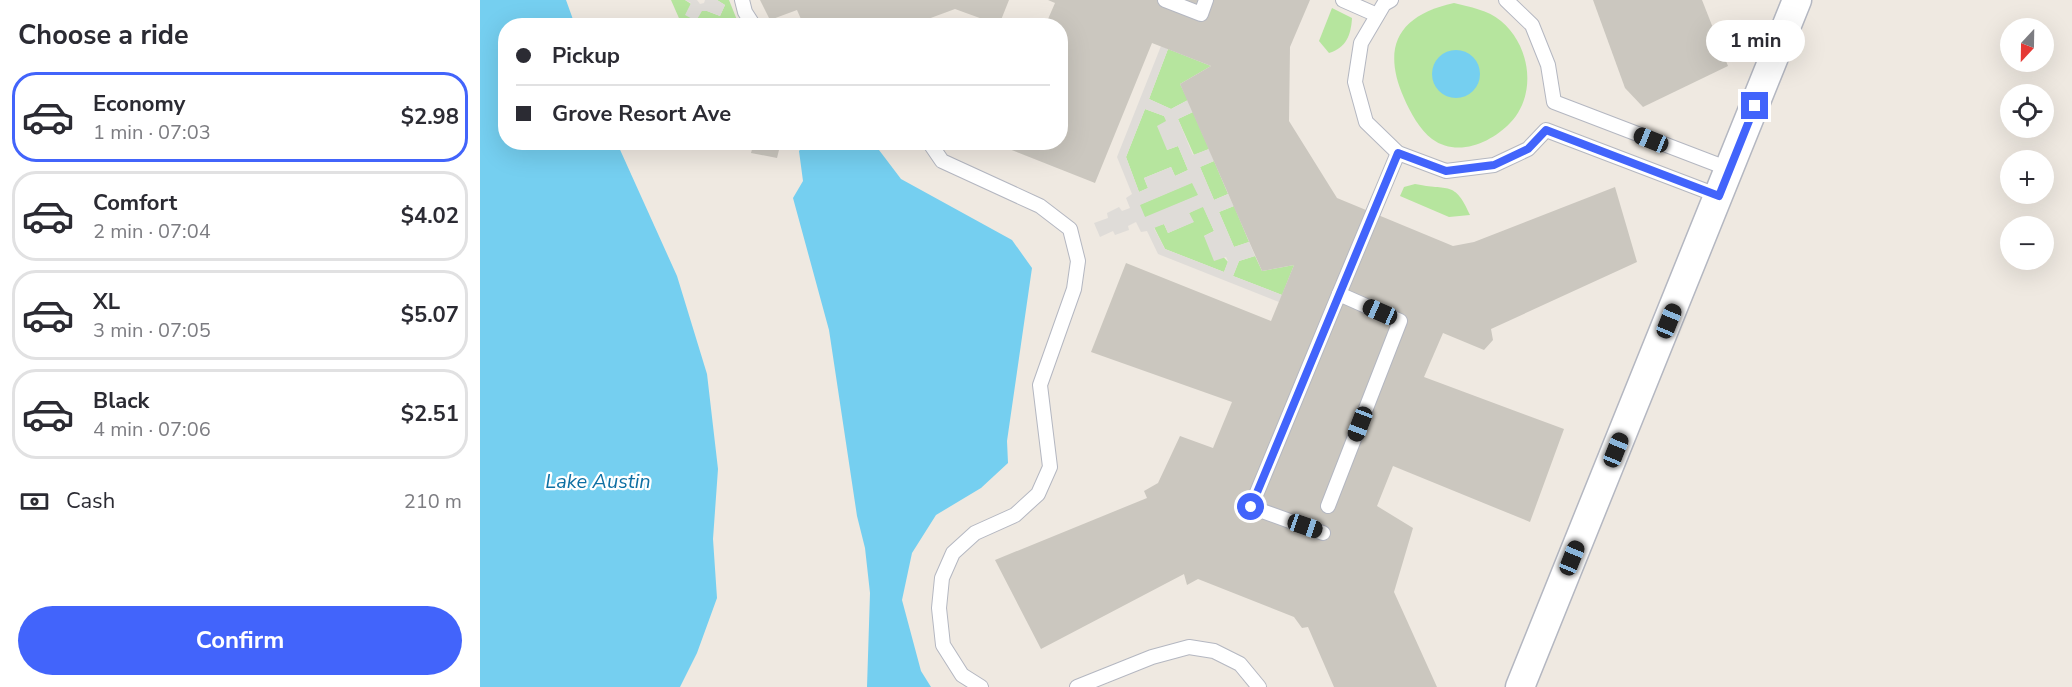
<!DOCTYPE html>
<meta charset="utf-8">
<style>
body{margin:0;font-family:"Nunito Sans",sans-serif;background:#f2f2f3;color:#2b2b33;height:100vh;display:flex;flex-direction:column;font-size:22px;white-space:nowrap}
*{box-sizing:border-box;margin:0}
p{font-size:20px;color:#7c7c81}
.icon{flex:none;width:33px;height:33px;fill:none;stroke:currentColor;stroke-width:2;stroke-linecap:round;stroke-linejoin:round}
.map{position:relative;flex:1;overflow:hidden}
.side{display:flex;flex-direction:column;background:#fff;width:480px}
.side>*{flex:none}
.hud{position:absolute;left:18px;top:18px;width:570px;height:132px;border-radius:24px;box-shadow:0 6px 24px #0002;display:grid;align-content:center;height:132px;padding:0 18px;background:#fff}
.needle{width:39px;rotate:202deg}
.fabs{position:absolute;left:1520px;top:18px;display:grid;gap:12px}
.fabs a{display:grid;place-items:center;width:54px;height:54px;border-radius:50%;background:#fff;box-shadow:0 6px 24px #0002;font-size:30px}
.end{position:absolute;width:27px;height:27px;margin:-14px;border:8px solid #4264fb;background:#fff;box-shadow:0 0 0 3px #fff}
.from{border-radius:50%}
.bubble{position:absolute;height:42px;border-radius:21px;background:#fff;box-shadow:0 6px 24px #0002;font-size:20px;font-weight:700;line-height:42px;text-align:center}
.car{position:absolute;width:18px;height:36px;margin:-18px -9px;border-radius:8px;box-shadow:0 0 4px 2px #0007;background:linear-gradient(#222 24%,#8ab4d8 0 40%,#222 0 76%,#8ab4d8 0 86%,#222 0)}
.hud b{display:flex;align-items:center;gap:21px;height:57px;font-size:22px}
.hud b+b{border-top:2px solid #e1e1e2}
.hud i{width:15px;height:15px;background:#2b2b33}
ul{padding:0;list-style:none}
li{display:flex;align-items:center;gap:18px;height:90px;margin:0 12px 9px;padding:0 6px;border:3px solid #e1e1e2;border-radius:24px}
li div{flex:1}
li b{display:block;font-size:22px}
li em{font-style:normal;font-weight:700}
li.active{border-color:#4264fb}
li>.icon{width:54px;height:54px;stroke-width:1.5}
h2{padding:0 18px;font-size:27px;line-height:72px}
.pay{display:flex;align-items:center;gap:15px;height:66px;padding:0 18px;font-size:22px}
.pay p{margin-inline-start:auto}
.action{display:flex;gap:12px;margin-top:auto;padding:12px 18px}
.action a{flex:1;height:69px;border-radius:36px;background:#4264fb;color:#fff;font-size:24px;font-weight:700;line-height:69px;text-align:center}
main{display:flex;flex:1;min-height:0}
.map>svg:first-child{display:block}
.green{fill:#b6e59e}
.plaza{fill:#dfdcd8;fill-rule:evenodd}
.water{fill:#75cff0}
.building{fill:#cbc7bf}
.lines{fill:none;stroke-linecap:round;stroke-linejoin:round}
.service-casing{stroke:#b4b7c1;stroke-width:16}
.minor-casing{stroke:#b4b7c1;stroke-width:31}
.service{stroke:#fff;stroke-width:14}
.minor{stroke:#fff;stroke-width:28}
.route{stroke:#4264fb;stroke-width:8}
.labels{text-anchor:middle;stroke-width:4.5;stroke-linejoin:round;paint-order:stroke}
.water-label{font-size:20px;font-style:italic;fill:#0d6fa3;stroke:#fff}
</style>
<main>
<section class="side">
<h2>Choose a ride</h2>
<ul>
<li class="active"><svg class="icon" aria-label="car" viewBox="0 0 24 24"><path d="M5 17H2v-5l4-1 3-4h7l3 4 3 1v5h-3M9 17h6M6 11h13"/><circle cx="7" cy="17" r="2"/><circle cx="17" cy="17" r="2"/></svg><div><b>Economy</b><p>1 min · 07:03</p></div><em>$2.98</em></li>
<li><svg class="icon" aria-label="car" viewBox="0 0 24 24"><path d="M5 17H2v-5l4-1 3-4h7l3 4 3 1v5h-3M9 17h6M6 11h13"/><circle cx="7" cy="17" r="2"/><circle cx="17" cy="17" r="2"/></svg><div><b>Comfort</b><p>2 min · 07:04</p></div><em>$4.02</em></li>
<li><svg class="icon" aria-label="car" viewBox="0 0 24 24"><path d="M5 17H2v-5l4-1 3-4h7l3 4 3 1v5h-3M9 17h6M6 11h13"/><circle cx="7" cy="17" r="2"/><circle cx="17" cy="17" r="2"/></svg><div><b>XL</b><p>3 min · 07:05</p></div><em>$5.07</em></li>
<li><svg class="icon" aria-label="car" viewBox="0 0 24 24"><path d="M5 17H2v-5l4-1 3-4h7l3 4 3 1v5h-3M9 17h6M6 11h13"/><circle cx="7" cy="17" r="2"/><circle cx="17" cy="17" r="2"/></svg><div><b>Black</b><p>4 min · 07:06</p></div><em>$2.51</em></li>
</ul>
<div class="pay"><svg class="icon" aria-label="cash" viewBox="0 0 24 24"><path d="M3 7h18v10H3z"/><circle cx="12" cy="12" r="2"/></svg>Cash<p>210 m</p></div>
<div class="action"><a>Confirm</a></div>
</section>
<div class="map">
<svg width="1592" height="687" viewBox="0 0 1592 687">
<rect width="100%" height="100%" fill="#efe9e1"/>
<g class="green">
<polygon points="191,0 205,0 222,11 227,11 240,16 245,5 237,0 249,0 257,20 240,25 202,25"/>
<path d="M 974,3 C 990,7 1008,10 1021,21 C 1050,45 1058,94 1030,123 C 1012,142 978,158 952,139 C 940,130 930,112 924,98 C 901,46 919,15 974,3 Z"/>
<path d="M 852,8 L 872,18 C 871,35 866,48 849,53 L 839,41 Z"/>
<polygon points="688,49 731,66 700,84 708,100 691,109 669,99"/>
<polygon points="665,109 684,116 687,121 687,150 698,146 708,170 695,176 691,167 664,178 668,188 659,192 646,157"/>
<polygon points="713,112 729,149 714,155 698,119"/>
<polygon points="734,161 748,194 734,200 720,167"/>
<polygon points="713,182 719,195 665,218 659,205"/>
<path d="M 935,184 C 968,191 975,180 990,215 L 969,217 L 920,196 L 924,187 Z"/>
<polygon points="723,206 734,231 724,236 748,262 744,272 685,249 674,227 684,224 688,233 713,222 709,213"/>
<polygon points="754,206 769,242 754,247 739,212"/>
<polygon points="775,256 782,271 814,265 802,295 753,276 759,261"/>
</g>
<g class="plaza">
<polygon points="205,0 217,0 220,4 224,3 225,0 237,0 245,5 240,16 227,11 222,11 216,21 205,15 211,3"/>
<path d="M 681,46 L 688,49 L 669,99 L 691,109 L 708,100 L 713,112 L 698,119 L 713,155 L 729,149 L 734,161 L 720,167 L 734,200 L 748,194 L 754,206 L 739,212 L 754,247 L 769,242 L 775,256 L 759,261 L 753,276 L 802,295 L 799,302 L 678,254 L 667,231 L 661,232 L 656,222 L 648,226 L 649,230 L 635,235 L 633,231 L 620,237 L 614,223 L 628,218 L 627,213 L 639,207 L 642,211 L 650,208 L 646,198 L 652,194 L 637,157 ZM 665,109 L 684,116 L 686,121 L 677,126 L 687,150 L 698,146 L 708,170 L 695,176 L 691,167 L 664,178 L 668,188 L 659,192 L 646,157 ZM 712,183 L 718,195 L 665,217 L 660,205 ZM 723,207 L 734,231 L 724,236 L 734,261 L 746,257 L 748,261 L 744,272 L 685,249 L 674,228 L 684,224 L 688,233 L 714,222 L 709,213 Z"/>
</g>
<g class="water">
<polygon points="0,0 86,0 95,25 26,26 26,142 137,143 197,276 227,374 238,469 233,539 237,598 217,653 200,687 0,687"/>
<circle cx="976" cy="74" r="24"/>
<polygon points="326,143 387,143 399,150 421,179 532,240 552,268 527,441 528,463 501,488 456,515 432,553 422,600 441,671 451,687 387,687 390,593 385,548 377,516 349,330 313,198 323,181 319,151"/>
</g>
<g class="building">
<polygon points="280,0 529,0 519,25 475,9 429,26 324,26 317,10 290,20"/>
<polygon points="568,0 830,0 810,47 809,121 857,198 973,246 994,242 1135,187 1157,262 1011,329 1013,340 1004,350 963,333 944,377 1084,429 1050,522 913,466 897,506 933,528 914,592 957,687 854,687 828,627 822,628 814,617 718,579 707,585 704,574 561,649 515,560 667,498 664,491 678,483 700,436 733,448 752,402 611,352 646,263 791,321 814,265 782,271 700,84 731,66 672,43 615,183 514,143 580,142 580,26 565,26 575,3"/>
<polygon points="1113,0 1222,0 1248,66 1163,107 1145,88"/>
<polygon points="274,142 301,142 297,158 271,153"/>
</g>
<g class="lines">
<g class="service-casing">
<g id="service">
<polyline points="262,0 265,12 274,26"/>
<polyline points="685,0 721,14 726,0"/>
<polyline points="863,0 897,15"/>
<polyline points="911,0 904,4 881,43 875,82 886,122 918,153 966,171 1014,165 1048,149 1066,130 1239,196"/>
<polyline points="1026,0 1052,25 1068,65 1074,102 1249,169"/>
<polyline points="449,142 462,161 560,206 590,229 598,261 594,289 560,385 570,467 558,494 535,515 495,533 473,553 462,578 459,608 463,645 482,675 501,687"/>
<polyline points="859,294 918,153"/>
<polyline points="843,533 771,507 859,294 920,321 848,506"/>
<polyline points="597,687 672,657 709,647 734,651 760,664 779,687"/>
</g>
</g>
<g class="minor-casing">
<polyline id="minor" points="1040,687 1317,0"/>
</g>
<use href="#service" class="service"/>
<use href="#minor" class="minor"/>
</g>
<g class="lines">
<polyline class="route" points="771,507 918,153 966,171 1014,165 1048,149 1066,130 1239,196 1275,106"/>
</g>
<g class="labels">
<g class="water-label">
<text x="118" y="488">Lake Austin</text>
</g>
</g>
</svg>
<div class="fabs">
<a><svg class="needle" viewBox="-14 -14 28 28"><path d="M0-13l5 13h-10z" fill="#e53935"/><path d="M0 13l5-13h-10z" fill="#7c7c81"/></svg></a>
<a><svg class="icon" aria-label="locate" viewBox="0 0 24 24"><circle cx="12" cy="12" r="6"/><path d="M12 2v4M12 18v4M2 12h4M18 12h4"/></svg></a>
<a>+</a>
<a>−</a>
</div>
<i class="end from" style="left:771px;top:507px"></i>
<i class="end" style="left:1275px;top:106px"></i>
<div class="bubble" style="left:1226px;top:20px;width:99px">1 min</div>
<i class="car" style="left:1171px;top:140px;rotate:292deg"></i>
<i class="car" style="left:900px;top:312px;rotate:294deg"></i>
<i class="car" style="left:1189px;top:321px;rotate:22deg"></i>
<i class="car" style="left:880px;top:424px;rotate:201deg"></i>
<i class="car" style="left:1136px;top:450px;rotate:22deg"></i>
<i class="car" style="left:825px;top:526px;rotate:109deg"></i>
<i class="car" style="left:1092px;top:558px;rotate:22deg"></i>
<div class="hud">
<b><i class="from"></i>Pickup</b>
<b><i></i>Grove Resort Ave</b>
</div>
</div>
</main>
